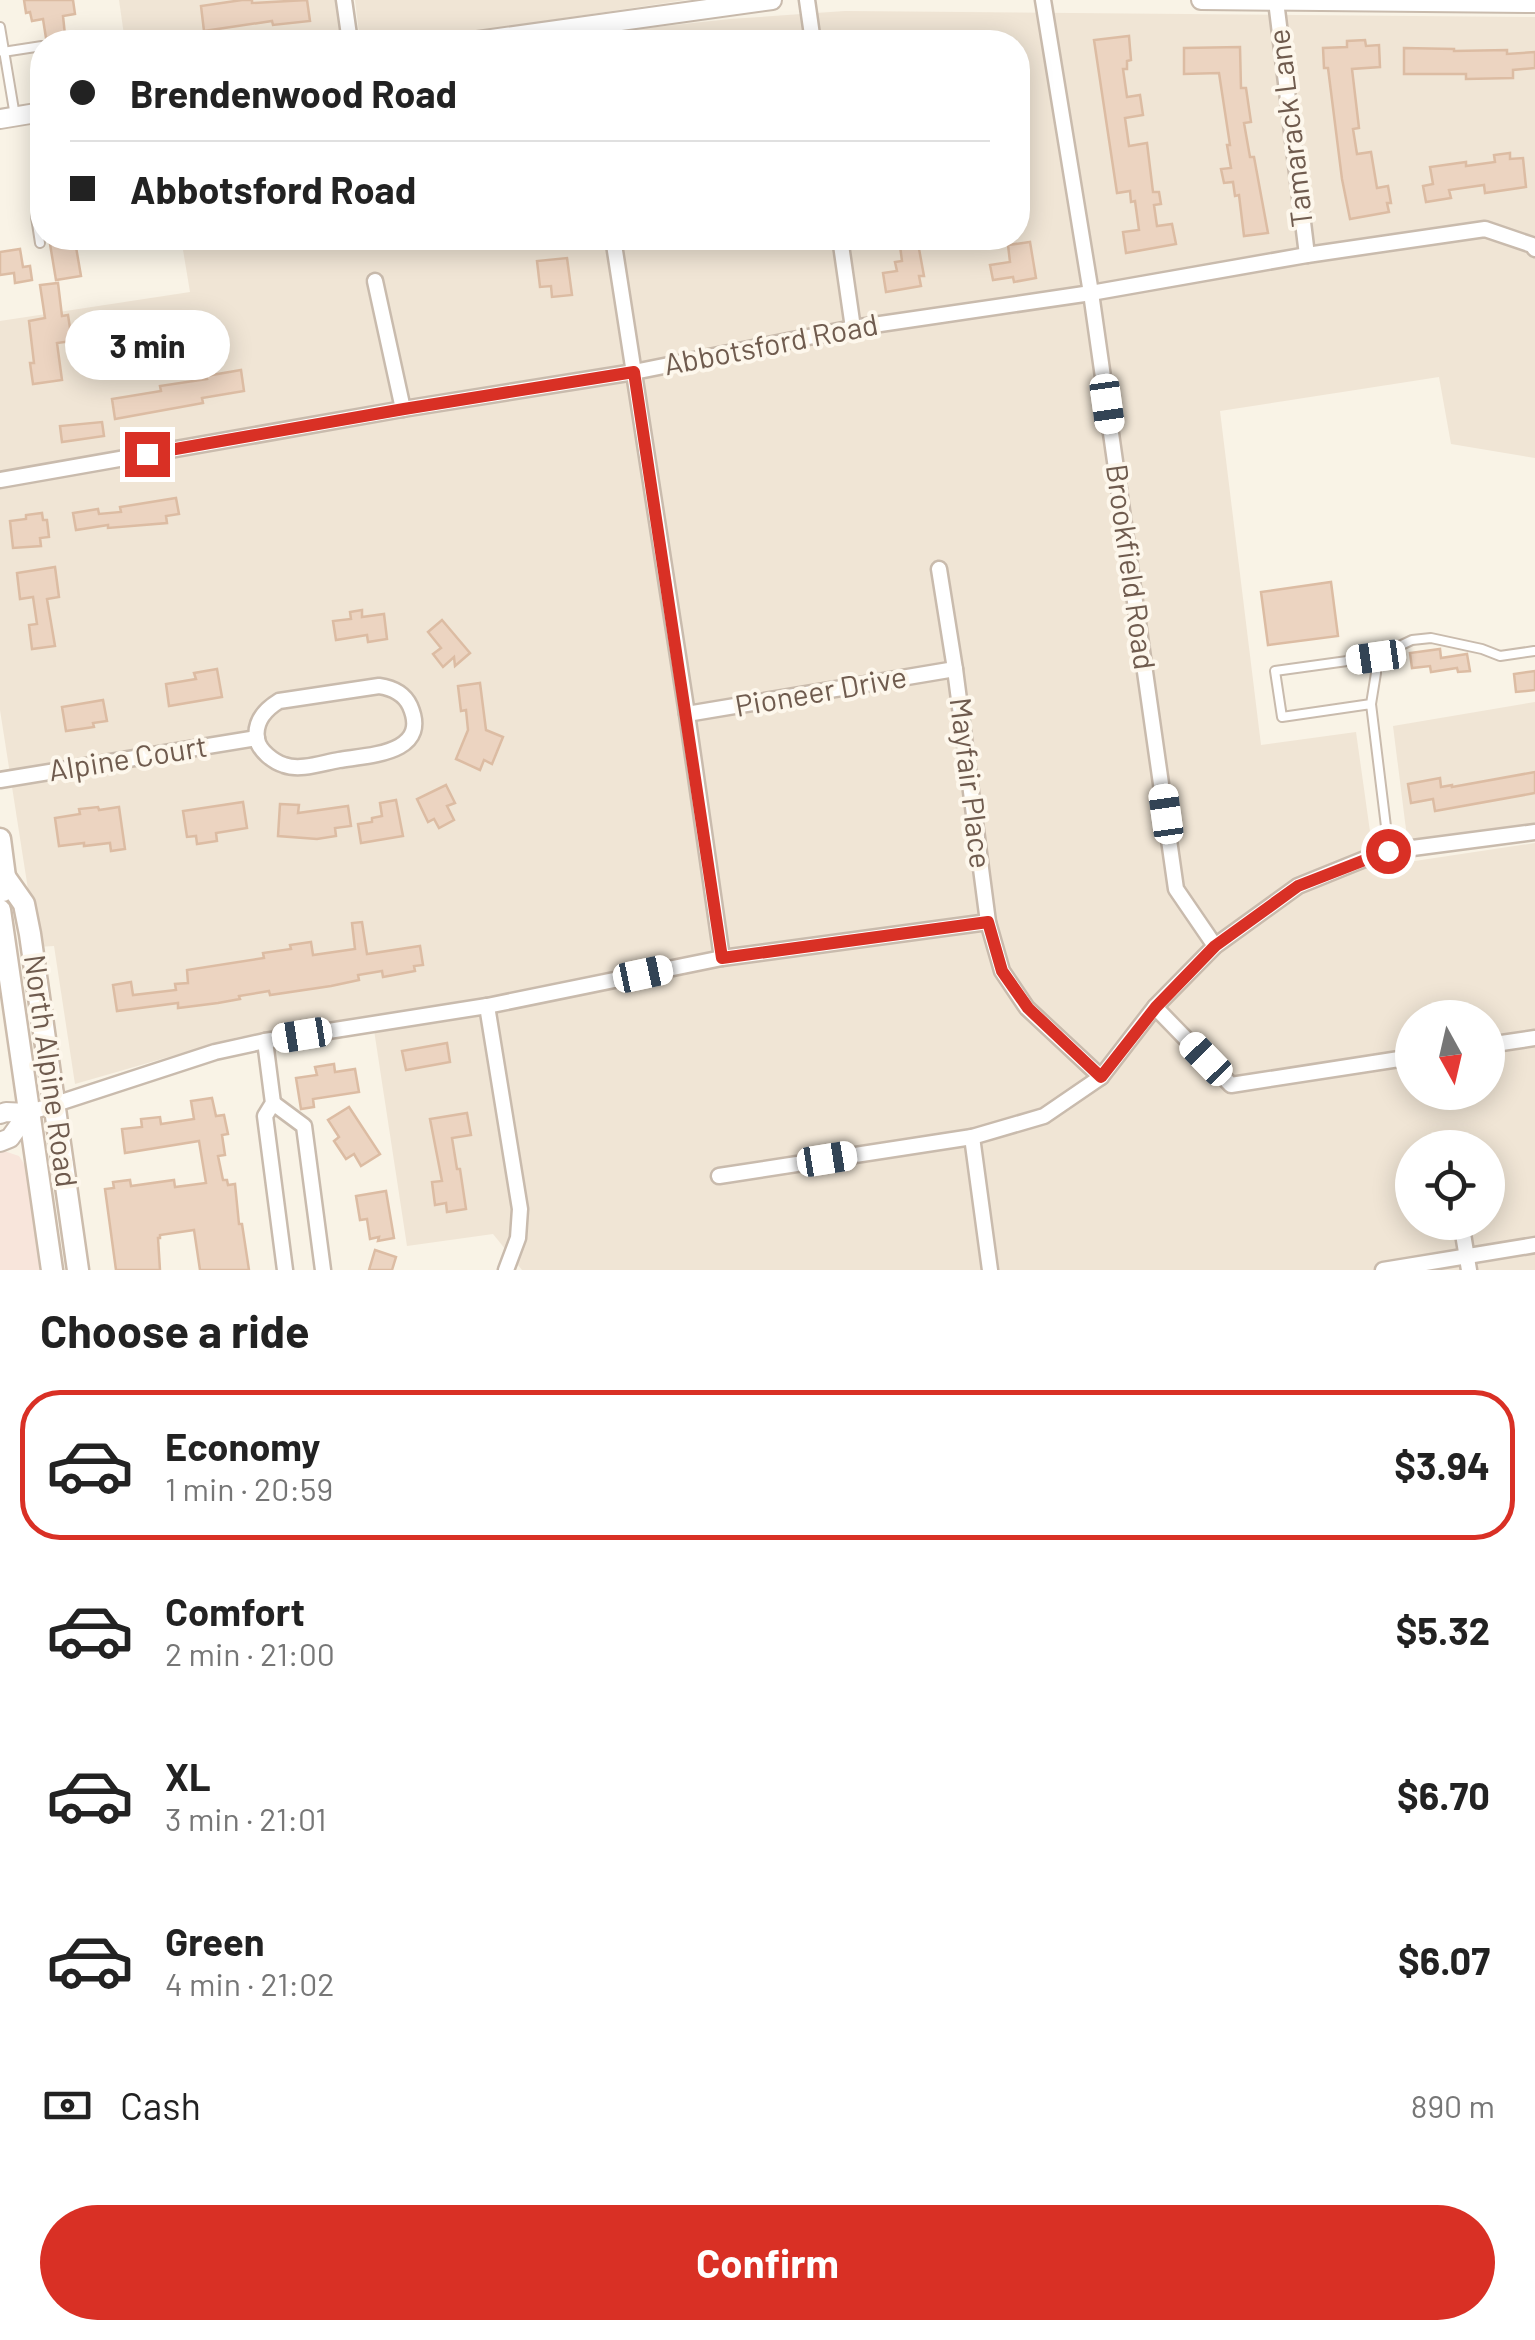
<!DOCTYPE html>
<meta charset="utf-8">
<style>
body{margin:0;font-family:Barlow,sans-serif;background:#f2f2f2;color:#222;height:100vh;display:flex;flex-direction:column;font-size:38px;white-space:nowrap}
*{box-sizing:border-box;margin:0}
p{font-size:32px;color:#767676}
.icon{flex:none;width:55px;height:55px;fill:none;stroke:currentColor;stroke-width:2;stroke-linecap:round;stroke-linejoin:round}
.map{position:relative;height:1270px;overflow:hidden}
.side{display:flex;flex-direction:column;background:#fff;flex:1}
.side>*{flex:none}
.hud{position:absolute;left:30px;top:30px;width:1000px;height:220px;border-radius:40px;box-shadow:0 5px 25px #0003;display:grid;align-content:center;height:220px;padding:0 40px;background:#fff}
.needle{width:65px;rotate:172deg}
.fabs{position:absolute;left:1395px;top:1000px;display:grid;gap:20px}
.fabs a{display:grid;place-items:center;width:110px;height:110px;border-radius:50%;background:#fff;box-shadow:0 5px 25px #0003;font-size:50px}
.end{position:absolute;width:45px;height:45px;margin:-22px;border:12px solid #d93025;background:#fff;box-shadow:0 0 0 5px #fff}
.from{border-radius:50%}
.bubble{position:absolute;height:70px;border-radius:35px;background:#fff;box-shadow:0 5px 25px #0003;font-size:32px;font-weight:700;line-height:70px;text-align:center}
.car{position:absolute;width:30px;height:60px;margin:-30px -15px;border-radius:12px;box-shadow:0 0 8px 2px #0007;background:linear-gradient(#fff 24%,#345 0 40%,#fff 0 76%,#345 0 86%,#fff 0)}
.hud b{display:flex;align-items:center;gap:35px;height:95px;font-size:38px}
.hud b+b{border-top:2px solid #e0e0e0}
.hud i{width:25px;height:25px;background:#222}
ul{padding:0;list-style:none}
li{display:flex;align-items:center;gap:30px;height:150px;margin:0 20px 15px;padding:0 20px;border:5px solid transparent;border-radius:40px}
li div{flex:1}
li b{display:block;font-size:38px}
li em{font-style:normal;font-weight:700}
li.on{border-color:#d93025}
li>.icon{width:90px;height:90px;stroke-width:1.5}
h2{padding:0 40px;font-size:45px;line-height:120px}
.pay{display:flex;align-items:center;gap:25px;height:110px;padding:0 40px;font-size:38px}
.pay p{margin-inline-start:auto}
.action{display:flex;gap:20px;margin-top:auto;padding:20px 40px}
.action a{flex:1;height:115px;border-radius:60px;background:#d93025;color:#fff;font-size:40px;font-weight:700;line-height:115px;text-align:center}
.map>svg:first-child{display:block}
.residential{fill:#f0e5d5;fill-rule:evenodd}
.commercial{fill:#f8e5db}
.building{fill:#ecd4c1;stroke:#dcbca3;stroke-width:2.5}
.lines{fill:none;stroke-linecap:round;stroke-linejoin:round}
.service-casing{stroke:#c9bbad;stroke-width:12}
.minor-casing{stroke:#c9bbad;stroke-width:19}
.tertiary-casing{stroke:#c9bbad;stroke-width:22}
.secondary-casing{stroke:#ccbcac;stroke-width:25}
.service{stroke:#fff;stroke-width:8}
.minor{stroke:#fff;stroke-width:14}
.tertiary{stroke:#fff;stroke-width:18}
.secondary{stroke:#fff;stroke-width:20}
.route{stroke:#d93025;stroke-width:12}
.labels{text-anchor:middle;stroke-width:8;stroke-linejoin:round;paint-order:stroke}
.street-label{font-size:30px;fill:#6f5b4e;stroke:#fdf7ec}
</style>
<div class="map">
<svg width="1535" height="1270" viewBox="0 0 1535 1270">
<rect width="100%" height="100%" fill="#f9f3e6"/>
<g class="residential">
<polygon points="119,0 338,0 341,39 339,42 125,42"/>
<polygon points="355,0 686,0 405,42 365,42 359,33"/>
<path d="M 845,11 L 1535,17 L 1535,458 L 1451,444 L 1439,377 L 1220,411 L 1261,745 L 1356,732 L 1375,867 L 1535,843 L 1535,1270 L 522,1270 L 493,1234 L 407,1246 L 372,1017 L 238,1037 L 75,1084 L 54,946 L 37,947 L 0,710 L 0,321 L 190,292 L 181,238 L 1018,238 L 1018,42 L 552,42 L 637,29 L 730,19 ZM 1412,1018 L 1488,1018 L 1488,1092 L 1412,1092 ZM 1412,1148 L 1488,1148 L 1488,1222 L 1412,1222 Z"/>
<polygon points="1535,702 1535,826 1408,845 1393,726"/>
</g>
<polygon class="commercial" points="4,1151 19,1156 26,1167 31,1185 38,1237 39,1270 0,1270 0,1152"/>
<g class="building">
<polygon points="24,0 73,0 75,14 63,16 65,35 46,38 43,19 32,21 30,12 26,13"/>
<polygon points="242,0 252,0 252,3 307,0 310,21 273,25 272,21 204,31 201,6"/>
<polygon points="1129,36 1131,60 1127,61 1127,69 1123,69 1127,97 1140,95 1143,115 1125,118 1129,146 1147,143 1153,192 1159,192 1161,204 1154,205 1157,226 1172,224 1176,244 1126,253 1123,232 1139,230 1135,201 1131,202 1130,191 1117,193 1094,40"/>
<polygon points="1365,40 1366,46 1379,45 1380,67 1352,69 1359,128 1353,129 1357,154 1371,152 1377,188 1388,186 1391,203 1387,203 1389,212 1350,219 1342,179 1328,68 1324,68 1323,48 1347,47 1347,41"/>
<polygon points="1240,47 1241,88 1246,88 1251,122 1244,123 1250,157 1254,157 1268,233 1244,236 1239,195 1235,196 1233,182 1224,183 1221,169 1231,168 1227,145 1230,145 1219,73 1184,74 1184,48"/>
<polygon points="1404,48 1454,49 1454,51 1507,50 1507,54 1535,52 1535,68 1513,70 1513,78 1466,79 1466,74 1404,74"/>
<polygon points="1510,153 1510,159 1523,158 1526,187 1485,193 1484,185 1449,190 1451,198 1426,202 1423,186 1433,184 1430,167 1466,162 1466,166 1495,162 1494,155"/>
<polygon points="49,238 70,238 72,247 76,247 81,276 56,280"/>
<polygon points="899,238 917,238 924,276 919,276 921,286 886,292 883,273 897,271 895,262 902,261"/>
<polygon points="1030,242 1036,278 1014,282 1013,277 993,280 990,265 1010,262 1008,245"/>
<polygon points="20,249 23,267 30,266 32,280 15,283 14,273 0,275 0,252"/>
<polygon points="567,258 572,295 552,297 551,286 540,287 537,261"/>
<polygon points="58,283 62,316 68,315 72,341 57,343 62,380 33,384 30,363 34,363 29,321 45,318 40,285"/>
<polygon points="241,370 244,391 202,398 203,403 115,419 112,399 161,391 160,386 207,379 206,376"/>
<polygon points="102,422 104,436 62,442 60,426"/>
<polygon points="176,498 179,514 166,516 167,523 108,528 108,525 76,530 73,513 98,509 99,514 121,512 120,507"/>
<polygon points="42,513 43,520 47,520 49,537 40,538 41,546 13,548 10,521 26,519 26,515"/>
<polygon points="55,567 59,597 47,599 55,646 32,649 29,625 37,624 33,597 20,599 17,573"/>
<polygon points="1331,582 1338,636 1268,645 1261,592"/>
<polygon points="362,610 362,617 384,614 387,639 368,642 367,635 336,640 333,621 351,619 350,612"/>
<polygon points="442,620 470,653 455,666 454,657 443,667 433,654 441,648 428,632"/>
<polygon points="1440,649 1441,658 1467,654 1470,671 1458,672 1457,668 1431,672 1430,666 1412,668 1410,653"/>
<polygon points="217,669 222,697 169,706 166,684 196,679 194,673"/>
<polygon points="1535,671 1535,690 1516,692 1514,674"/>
<polygon points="480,683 486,730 503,737 492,764 484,760 480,770 456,759 468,730 466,710 461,711 458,686"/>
<polygon points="103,700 107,721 93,723 94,727 66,731 62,707"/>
<polygon points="1535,772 1535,793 1435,811 1433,799 1411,803 1408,784 1440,778 1441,787 1452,785 1452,787"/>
<polygon points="446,785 455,803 447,806 454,820 439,828 434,819 428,822 417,799"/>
<polygon points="396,800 403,836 361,843 358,824 372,822 372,818 382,816 380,803"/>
<polygon points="243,802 247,828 216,833 217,841 197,844 196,836 187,837 183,811"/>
<polygon points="280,804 299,805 298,813 348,806 351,826 335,828 336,836 317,839 278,836"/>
<polygon points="98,807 99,810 119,807 125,849 111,851 110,843 84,846 84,843 59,846 55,818 80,814 79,809"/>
<polygon points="362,922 367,954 420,946 423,965 414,966 415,971 383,977 382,971 358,975 359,980 331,986 270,995 269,991 239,996 240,999 218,1003 178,1008 178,1003 117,1011 113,985 131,982 133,995 176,990 175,984 188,983 187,970 264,958 263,953 291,949 290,945 311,942 313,955 355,949 352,923"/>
<polygon points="447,1043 450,1062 406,1070 402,1051"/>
<polygon points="334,1064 335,1072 355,1069 359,1092 313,1099 314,1107 301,1109 296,1078 317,1075 315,1067"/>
<polygon points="212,1098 216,1116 224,1115 228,1134 222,1135 225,1155 218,1156 223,1180 227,1180 228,1185 235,1184 239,1224 242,1224 249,1270 200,1270 194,1230 160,1235 160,1238 158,1238 160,1270 116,1270 105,1189 114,1188 113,1182 130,1180 131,1186 174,1180 175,1187 206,1183 199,1141 125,1153 122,1129 142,1127 141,1119 160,1117 161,1124 194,1119 191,1101"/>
<polygon points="349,1107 380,1154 361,1166 354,1154 346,1159 334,1141 339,1137 328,1120"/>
<polygon points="467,1113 471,1135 452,1138 457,1169 460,1169 466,1209 447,1212 446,1203 435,1205 432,1182 442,1181 430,1119"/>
<polygon points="386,1191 394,1238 378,1241 379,1237 370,1239 367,1219 360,1220 356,1196"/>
<polygon points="375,1250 396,1257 392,1270 369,1270"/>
</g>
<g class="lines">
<g class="service-casing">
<g id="service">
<polyline points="0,27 15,116"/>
<polyline points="69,42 86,40 89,42"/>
<polyline points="3,52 42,46"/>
<polyline points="40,243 36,217 42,196"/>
<polyline points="1376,657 1412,640 1431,638 1482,649 1500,656 1534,651"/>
<polyline points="1371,704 1376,673 1376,657 1275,671 1282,717 1371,704 1389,851"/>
</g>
</g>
<g class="minor-casing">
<g id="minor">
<polyline points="344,0 350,42"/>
<polyline points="807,0 813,42"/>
<polyline points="1043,0 1091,293 1176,889 1215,946"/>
<polyline points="1276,1 1307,255"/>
<polyline points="580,28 583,42"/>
<polyline points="613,238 687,714 722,958"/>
<polyline points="840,238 853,328"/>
<polyline points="375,281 403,409"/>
<polyline points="0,480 403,409 634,372 853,328 1091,293 1307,255 1485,229 1532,245 1535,249"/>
<polyline points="939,569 955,669 988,922 1002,971 1027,1008 1101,1077"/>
<path d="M 379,686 C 393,688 404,693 410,706 C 431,754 369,755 339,760 C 322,763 300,771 284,765 C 274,762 259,751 257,739 C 254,721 266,709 279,701 Z"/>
<polyline points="687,714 955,669"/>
<polyline points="0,780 257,738"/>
<polyline points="487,1006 520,1209 518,1238 506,1270"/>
<polyline points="1155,1007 1231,1085 1412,1057"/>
<polyline points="265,1041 273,1103 265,1116 285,1270"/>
<polyline points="1488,1045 1535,1038"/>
<polyline points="273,1103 304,1126 323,1270"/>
<polyline points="28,1113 215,1052 265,1041 487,1006 722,958 988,922"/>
<polyline points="972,1137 990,1270"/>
<polyline points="719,1176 972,1137 1044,1116 1101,1077 1155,1007 1215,946 1298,886 1382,852 1535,832"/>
<polyline points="1461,1222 1469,1270"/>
<polyline points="1383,1270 1535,1245"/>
</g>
</g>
<g class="tertiary-casing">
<g id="tertiary">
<polyline points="1201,0 1535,3"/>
<polyline points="470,42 772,0"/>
<polyline points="0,119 42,112"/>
<polyline points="0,1114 6,1112 28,1113"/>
<polyline points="0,1142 10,1138 28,1113"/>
</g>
</g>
<g class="secondary-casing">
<g id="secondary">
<polyline points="0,839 5,877 3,891"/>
<polyline points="5,877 24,904 30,934 78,1270"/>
<polyline points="0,910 52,1270"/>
</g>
</g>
<use href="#service" class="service"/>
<use href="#minor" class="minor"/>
<use href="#tertiary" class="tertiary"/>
<use href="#secondary" class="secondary"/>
</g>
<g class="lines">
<polyline class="route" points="147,454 404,409 634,372 722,958 988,922 1002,971 1028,1008 1101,1077 1156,1007 1215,946 1298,886 1388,851"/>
</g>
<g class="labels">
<g class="street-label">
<text transform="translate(1291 128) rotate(-97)" y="10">Tamarack Lane</text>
<text transform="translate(771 345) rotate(-11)" y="10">Abbotsford Road</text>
<text transform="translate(1130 567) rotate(82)" y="10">Brookfield Road</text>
<text transform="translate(821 692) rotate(-10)" y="10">Pioneer Drive</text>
<text transform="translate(128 759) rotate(-9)" y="10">Alpine Court</text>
<text transform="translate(970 783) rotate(83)" y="10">Mayfair Place</text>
<text transform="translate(50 1071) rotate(82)" y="10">North Alpine Road</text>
</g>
</g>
</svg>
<div class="fabs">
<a><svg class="needle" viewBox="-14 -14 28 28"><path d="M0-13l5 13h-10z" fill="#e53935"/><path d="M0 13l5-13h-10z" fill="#767676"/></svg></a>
<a><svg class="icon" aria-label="locate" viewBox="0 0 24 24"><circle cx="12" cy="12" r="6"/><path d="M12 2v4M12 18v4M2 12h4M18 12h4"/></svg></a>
</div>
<i class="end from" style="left:1388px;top:851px"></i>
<i class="end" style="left:147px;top:454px"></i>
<div class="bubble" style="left:65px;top:310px;width:165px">3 min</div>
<i class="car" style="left:1107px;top:404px;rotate:172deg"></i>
<i class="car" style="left:1376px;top:657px;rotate:262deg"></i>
<i class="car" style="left:1166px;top:814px;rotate:352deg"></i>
<i class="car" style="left:643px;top:974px;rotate:78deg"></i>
<i class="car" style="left:302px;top:1035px;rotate:261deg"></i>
<i class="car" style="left:1206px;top:1059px;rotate:316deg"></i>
<i class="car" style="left:827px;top:1159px;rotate:81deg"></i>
<div class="hud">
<b><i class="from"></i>Brendenwood Road</b>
<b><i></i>Abbotsford Road</b>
</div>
</div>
<section class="side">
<h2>Choose a ride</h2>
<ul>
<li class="on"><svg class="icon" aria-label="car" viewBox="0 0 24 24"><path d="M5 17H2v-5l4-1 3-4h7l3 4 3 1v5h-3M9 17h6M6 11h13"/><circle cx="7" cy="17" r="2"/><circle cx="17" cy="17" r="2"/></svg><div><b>Economy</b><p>1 min · 20:59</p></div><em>$3.94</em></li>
<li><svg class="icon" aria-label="car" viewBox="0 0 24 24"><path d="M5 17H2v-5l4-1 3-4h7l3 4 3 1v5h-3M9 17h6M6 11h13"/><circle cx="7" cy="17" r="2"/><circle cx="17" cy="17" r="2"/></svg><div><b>Comfort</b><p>2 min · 21:00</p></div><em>$5.32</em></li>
<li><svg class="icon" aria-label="car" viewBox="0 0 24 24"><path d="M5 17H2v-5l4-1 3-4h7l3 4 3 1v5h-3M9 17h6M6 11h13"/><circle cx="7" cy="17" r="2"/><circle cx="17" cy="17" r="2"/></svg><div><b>XL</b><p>3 min · 21:01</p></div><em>$6.70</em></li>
<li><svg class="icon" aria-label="car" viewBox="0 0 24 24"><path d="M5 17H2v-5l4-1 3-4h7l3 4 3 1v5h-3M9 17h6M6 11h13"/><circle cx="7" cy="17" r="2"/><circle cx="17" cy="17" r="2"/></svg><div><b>Green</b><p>4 min · 21:02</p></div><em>$6.07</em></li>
</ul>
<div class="pay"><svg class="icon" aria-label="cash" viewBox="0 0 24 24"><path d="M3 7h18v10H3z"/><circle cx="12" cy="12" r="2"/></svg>Cash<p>890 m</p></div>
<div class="action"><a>Confirm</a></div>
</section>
